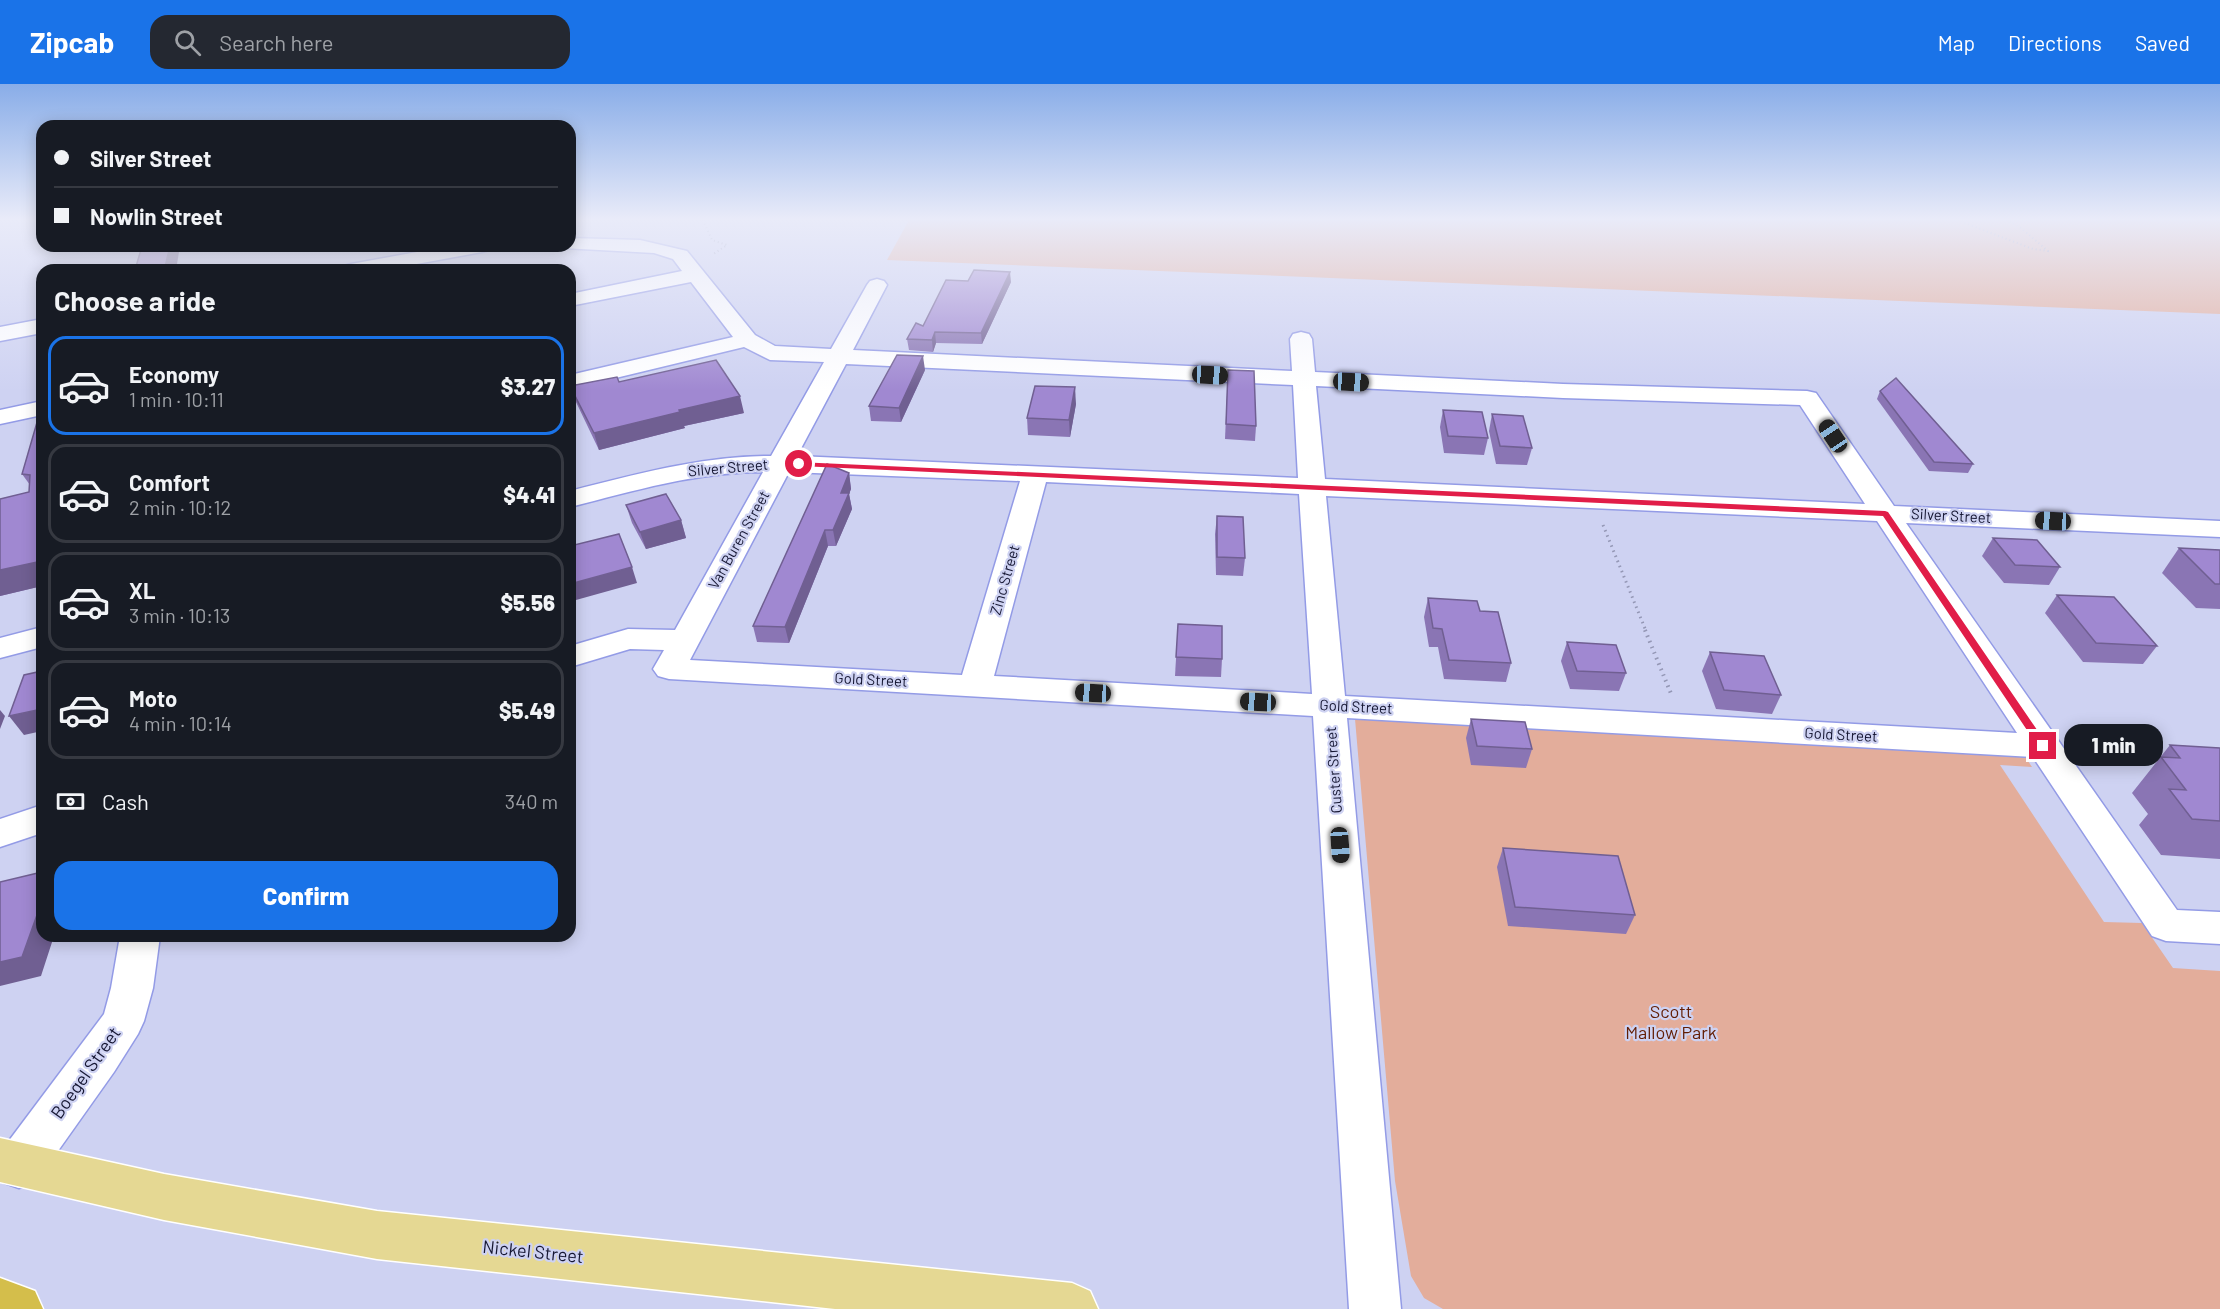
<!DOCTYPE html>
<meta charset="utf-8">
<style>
body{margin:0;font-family:Barlow,sans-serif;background:#242831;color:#f1f3f6;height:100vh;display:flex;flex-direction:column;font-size:22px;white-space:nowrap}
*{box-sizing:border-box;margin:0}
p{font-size:20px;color:#9ea1a6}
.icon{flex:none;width:33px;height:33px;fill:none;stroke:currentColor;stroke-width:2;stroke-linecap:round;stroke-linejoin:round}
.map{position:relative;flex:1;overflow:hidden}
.sheet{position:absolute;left:36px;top:180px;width:540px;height:678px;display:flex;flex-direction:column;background:#171b24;border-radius:18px;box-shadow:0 3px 15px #0003}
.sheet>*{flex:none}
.top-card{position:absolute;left:36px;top:36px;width:540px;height:132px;border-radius:18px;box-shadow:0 3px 15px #0003;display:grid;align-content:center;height:132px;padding:0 18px;background:#171b24}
.end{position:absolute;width:27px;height:27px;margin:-14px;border:8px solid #e11d48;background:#fff;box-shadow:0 0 0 3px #fff}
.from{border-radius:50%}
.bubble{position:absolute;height:42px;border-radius:18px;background:#171b24;box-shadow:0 3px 15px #0003;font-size:20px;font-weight:800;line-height:42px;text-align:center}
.car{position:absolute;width:18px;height:36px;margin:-18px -9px;border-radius:8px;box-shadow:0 0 4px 2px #0007;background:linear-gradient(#222 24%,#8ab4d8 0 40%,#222 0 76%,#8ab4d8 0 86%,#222 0)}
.top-card b{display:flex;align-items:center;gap:21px;height:57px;font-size:22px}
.top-card b+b{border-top:2px solid #363941}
.top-card i{width:15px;height:15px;background:#f1f3f6}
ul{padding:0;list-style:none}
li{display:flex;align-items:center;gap:18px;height:99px;margin:0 12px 9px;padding:0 6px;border:3px solid #363941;border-radius:18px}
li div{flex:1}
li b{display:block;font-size:22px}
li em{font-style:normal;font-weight:800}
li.selected{border-color:#1a73e8}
li>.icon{width:54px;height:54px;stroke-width:1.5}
h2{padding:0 18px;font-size:27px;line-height:72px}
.pay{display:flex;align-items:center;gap:15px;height:66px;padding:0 18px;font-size:22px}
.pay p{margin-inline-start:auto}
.cta{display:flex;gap:12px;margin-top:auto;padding:12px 18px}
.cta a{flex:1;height:69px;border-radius:18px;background:#1a73e8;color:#fff;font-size:24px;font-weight:800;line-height:69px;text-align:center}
header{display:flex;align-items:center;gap:36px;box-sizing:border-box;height:84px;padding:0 30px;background:#1a73e8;color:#fff}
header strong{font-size:28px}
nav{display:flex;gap:33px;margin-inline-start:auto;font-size:21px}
.search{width:420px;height:54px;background:#242831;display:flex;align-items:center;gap:15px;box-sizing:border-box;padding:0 21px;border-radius:18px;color:#9ea1a6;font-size:22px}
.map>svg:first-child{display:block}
.green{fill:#e3ad9b}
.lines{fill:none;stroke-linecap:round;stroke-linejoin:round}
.minor-casing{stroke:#939be6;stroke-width:3}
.major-casing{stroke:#fff;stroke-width:3}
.highway-casing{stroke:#fff;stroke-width:3}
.path-far2{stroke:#9497b5;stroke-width:2;stroke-dasharray:1 3;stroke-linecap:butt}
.path-far1{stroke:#9497b5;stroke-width:3;stroke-dasharray:1.5 4;stroke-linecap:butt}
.path{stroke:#9497b5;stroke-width:4;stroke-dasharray:1.5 4.5;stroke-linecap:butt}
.minor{fill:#fff;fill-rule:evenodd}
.major{fill:#e5d893;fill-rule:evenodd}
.highway{fill:#d4be4b;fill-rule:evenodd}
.wall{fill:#8a75b4}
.shaded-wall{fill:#705f92}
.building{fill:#a088d1;stroke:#705f92;stroke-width:1.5}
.route{fill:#e11d48}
.labels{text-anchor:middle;stroke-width:4.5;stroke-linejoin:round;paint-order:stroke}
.street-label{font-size:15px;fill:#151632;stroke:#ced2f2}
.near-park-label{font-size:18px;fill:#621d03;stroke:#ced2f2}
.near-street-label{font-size:18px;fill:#151632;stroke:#ced2f2}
</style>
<header>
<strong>Zipcab</strong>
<div class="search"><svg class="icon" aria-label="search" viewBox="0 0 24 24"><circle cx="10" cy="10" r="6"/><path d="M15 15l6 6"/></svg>Search here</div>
<nav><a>Map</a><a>Directions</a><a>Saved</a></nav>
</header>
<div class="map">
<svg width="2220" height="1225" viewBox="0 0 2220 1225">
<rect width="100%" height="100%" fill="#ced2f2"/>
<g class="green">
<polygon points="909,136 2220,136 2220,230 887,176"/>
<polygon points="1355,635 2024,671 2032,683 2000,681 2104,838 2142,839 2173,884 2220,887 2220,1225 1443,1225 1424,1214 1411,1192 1395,1097"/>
</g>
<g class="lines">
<g class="minor-casing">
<g id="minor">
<path d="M 570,154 L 640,156 L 687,167 L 755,251 L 775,262 L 831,265 L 867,201 L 870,197 L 877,195 L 884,197 L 887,201 L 853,266 L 1292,287 L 1290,255 L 1293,250 L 1301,248 L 1309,250 L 1312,255 L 1315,288 L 1563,300 L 1807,307 L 1816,309 L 1894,422 L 2220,437 L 2220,453 L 1906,439 L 2177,826 L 2220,828 L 2220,860 L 2166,857 L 2152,852 L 2033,673 L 1347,634 L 1401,1225 L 1349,1225 L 1313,632 L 669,595 L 658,592 L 653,585 L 664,566 L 630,565 L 570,583 L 570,562 L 628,545 L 675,546 L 763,388 C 696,388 634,407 570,423 L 570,407 C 637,390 702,372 771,372 L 824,278 L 770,276 L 744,263 L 570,305 L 570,291 L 733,253 L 691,198 L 570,222 L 570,210 L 682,187 L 673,175 L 654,169 L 563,164 L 562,162 L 570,162 ZM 846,280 L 1293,301 L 1298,394 L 797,372 ZM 1316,302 L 1563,314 L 1800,321 L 1865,420 L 1325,395 ZM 789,388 L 1020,397 L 962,591 L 690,576 ZM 1046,398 L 1299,410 L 1312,610 L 994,592 ZM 1326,412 L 1877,437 L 2017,649 L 1345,612 Z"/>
<polygon points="450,162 492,162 489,166 482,168 384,186 341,186 344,182 351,180"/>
<polygon points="42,235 42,249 0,257 0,243"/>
<polygon points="42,317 42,331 0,340 0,326"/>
<polygon points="42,543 42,563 0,574 0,554"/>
<polygon points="42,721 42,749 0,763 0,735"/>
<path d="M 120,852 L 160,852 L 153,904 L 144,937 L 138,950 L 114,988 L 36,1098 L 19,1104 L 2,1098 C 0,1089 0,1075 2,1066 L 104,930 L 111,904 Z"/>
</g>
</g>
<g class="major-casing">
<polygon id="major" points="0,1054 164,1090 377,1127 1072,1199 1090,1207 1098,1225 835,1225 377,1175 164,1136 0,1098"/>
</g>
<g class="highway-casing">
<polygon id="highway" points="0,1194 35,1207 43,1225 0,1225"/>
</g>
<g class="path-far2">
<polyline points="703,136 712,156 727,161 712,171"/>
<polyline points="1957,136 2033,165 2048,167 2021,144 2007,136"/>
</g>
<polyline class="path-far1" points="1603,441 1646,547"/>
<g class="path">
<polyline points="1645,546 1672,612"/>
<polyline points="2086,665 2165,671"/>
</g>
<use href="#minor" class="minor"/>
<use href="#major" class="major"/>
<use href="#highway" class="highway"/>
</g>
<g class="wall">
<polygon points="1011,198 982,260 936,259 933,268 909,266 907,255 923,242"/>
<polygon points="925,286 901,338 871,337 869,322"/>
<polygon points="1228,286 1256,342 1255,357 1225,355"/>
<polygon points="619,298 744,329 684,342 685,344 599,366 576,318 570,302"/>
<polygon points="1880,307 1973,380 1968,389 1929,387 1877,315"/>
<polygon points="1076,320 1070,353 1028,351 1027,334"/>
<polygon points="1443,326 1488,354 1484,371 1444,369 1440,343"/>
<polygon points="40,328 42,502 0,512 0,415 29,408 30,401 22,390"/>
<polygon points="1492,330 1532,364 1527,381 1496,380 1489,347"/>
<polygon points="849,389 851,405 849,410 852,425 836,462 828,462 789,559 757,558 753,542"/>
<polygon points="626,421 681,436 686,454 646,465 632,439"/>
<polygon points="1217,432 1245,474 1243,492 1216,491 1215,450"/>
<polygon points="1993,454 2060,483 2049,501 2004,499 1982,472"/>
<polygon points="2179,464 2220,466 2220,525 2196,524 2162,489"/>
<polygon points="2057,511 2157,562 2143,580 2083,578 2045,529"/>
<polygon points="1428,514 1480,527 1511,579 1506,598 1444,595 1438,563 1429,563 1424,533"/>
<polygon points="1178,540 1222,575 1221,593 1175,592"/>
<polygon points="1567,558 1626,589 1619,607 1570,605 1561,577"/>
<polygon points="1710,568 1781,611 1772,630 1716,625 1702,587"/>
<polygon points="1471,635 1532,665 1526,684 1471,681 1466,654"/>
<polygon points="2170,661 2220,664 2220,775 2161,771 2139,741 2148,730 2132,709"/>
<polygon points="1503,764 1635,831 1626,850 1508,842 1497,783"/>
</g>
<g class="shaded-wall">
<polygon points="170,162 176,162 179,168 176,186 144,186"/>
<polygon points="1010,188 1011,198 982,260 981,249"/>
<polygon points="935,248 936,259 933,268 932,256"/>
<polygon points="923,272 925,286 901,338 899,324"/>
<polygon points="1075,303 1076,320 1070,353 1069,336"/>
<polygon points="740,312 744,329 684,342 685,344 599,366 594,349 679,326"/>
<polygon points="849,389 851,405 849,410 852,425 836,462 833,446 841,409"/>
<polygon points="681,436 686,454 646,465 640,448"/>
<polygon points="825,446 828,462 789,559 785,543"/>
<polygon points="42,477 42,502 0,512 0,486"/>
<polygon points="632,483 637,499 576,516 570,500"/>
<polygon points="42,625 42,647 24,651 9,632"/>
<polygon points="0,626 5,632 0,645"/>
<polygon points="42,817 42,852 54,852 41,892 0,902 0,878"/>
</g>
<g class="building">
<polygon points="142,162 170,162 165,183 144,186 135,186"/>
<polygon points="439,183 439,186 419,186"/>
<polygon points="974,186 1010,188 981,249 935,248 932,256 907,255 916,239 923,242 946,196 968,197"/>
<polygon points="897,271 923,272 899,324 869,322"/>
<polygon points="716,276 740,312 679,326 680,328 594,349 570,302 617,293 619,298"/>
<polygon points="1228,286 1254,287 1256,342 1226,340"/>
<polygon points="1896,294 1973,380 1934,378 1880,307"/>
<polygon points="1035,302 1075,303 1069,336 1027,334"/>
<polygon points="1443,326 1482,328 1488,354 1448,352"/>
<polygon points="40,328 42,328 42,477 0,486 0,415 29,408 30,391 22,390"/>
<polygon points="1492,330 1523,332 1532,364 1500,362"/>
<polygon points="827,380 849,389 841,409 849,409 833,446 825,446 785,543 753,542"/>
<polygon points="666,410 681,436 640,448 626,421"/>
<polygon points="1217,432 1243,433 1245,474 1217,473"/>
<polygon points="619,450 632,483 570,500 570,462"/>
<polygon points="1993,454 2037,456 2060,483 2015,481"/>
<polygon points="2179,464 2220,466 2220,500 2215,500"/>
<polygon points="2057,511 2114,513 2157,562 2096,559"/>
<polygon points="1428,514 1477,517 1480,527 1498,528 1511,579 1449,576 1442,545 1433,544"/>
<polygon points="1178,540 1222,542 1222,575 1176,573"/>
<polygon points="1567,558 1616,561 1626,589 1577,587"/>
<polygon points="1710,568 1764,572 1781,611 1724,606"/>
<polygon points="42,587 42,625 9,632 24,591"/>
<polygon points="1471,635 1525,638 1532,665 1477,662"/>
<polygon points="2170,661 2220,664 2220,737 2192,735 2169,705 2186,706 2161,673 2180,674"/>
<polygon points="1503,764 1618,772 1635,831 1515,823"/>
<polygon points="42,788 42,817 22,873 0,878 0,798"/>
</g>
<linearGradient id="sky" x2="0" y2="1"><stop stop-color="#89ade8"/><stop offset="0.44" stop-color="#e9ebf9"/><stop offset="1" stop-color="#e9ebf9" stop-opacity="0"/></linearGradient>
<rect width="2220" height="307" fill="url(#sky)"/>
<polygon class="route" points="797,378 1885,427 1888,428 2048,662 2047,664 2039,664 1883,432 799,382 797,382"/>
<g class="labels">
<g class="street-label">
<text transform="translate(728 384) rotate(-5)" y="5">Silver Street</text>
<text transform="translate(1951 432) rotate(3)" y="5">Silver Street</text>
<text transform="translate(739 456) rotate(-61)" y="5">Van Buren Street</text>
<text transform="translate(1005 496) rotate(-74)" y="5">Zinc Street</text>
<text transform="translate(871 596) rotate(3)" y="5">Gold Street</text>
<text transform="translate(1356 623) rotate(3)" y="5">Gold Street</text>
<text transform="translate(1841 651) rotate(3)" y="5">Gold Street</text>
<text transform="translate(1334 686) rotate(-94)" y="5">Custer Street</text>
</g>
<g class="near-park-label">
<text x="1671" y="934">Scott<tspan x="1671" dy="21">Mallow Park</tspan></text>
</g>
<g class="near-street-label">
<text transform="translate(86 989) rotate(-55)" y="6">Boegel Street</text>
<text transform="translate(533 1168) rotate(6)" y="6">Nickel Street</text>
</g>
</g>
</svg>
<i class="end from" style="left:799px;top:380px"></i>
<i class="end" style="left:2043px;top:662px"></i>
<div class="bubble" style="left:2064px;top:640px;width:99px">1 min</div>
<i class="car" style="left:1210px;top:291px;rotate:93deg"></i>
<i class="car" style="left:1351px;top:298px;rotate:93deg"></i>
<i class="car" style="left:1833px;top:352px;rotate:326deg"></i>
<i class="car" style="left:2053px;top:437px;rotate:273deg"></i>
<i class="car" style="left:1093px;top:609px;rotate:273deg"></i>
<i class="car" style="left:1258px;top:618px;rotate:273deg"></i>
<i class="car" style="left:1340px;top:761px;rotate:176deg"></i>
<div class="top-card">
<b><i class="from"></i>Silver Street</b>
<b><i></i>Nowlin Street</b>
</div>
<section class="sheet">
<h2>Choose a ride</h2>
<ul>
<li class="selected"><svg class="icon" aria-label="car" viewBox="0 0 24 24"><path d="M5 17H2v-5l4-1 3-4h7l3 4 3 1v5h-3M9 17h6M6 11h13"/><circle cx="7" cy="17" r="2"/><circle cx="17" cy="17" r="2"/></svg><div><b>Economy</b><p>1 min · 10:11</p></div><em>$3.27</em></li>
<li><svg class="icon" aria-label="car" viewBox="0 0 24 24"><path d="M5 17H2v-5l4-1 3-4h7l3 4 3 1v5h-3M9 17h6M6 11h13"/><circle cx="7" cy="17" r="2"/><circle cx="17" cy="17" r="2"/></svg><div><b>Comfort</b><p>2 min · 10:12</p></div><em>$4.41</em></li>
<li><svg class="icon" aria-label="car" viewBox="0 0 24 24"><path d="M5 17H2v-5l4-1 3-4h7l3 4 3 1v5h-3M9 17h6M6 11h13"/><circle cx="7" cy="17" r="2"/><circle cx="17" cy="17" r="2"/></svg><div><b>XL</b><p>3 min · 10:13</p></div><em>$5.56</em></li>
<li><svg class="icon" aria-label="car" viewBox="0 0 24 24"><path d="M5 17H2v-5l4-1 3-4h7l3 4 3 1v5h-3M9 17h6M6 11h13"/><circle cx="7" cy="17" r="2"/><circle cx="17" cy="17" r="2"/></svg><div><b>Moto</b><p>4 min · 10:14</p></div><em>$5.49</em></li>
</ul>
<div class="pay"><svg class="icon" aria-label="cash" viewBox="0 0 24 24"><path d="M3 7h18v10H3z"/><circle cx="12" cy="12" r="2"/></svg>Cash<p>340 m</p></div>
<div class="cta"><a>Confirm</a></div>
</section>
</div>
